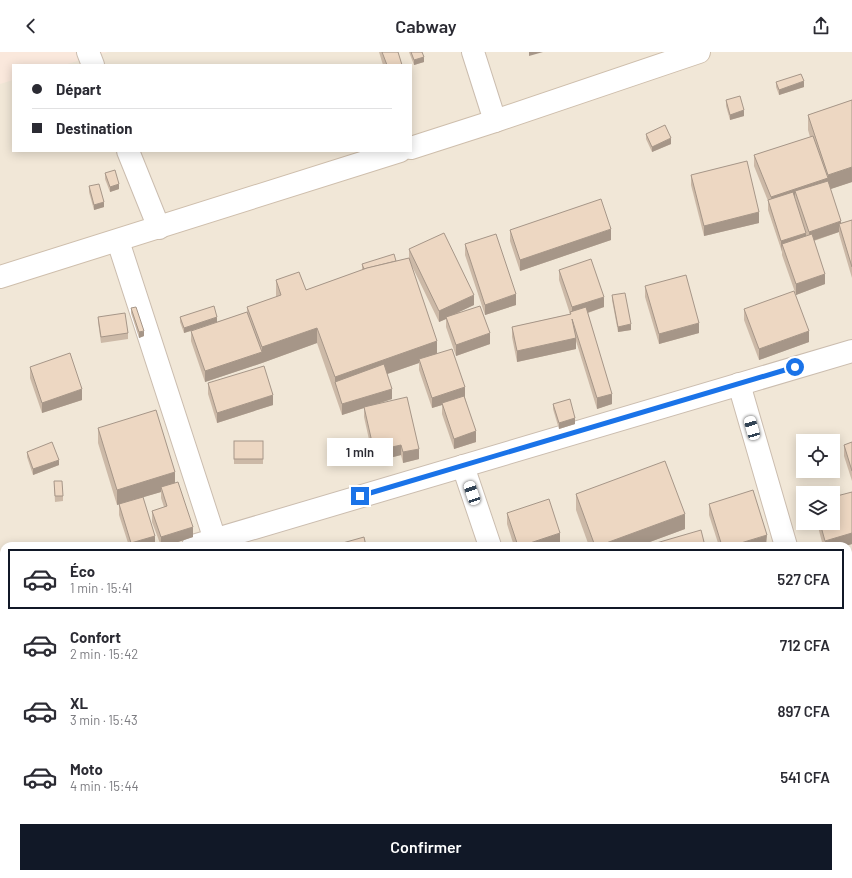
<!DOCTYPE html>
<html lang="fr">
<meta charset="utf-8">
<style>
body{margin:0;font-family:Barlow,sans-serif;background:#f2f2f3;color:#2b2b33;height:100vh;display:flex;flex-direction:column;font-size:15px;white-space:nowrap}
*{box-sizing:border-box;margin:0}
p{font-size:13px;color:#7c7c81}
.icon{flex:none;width:22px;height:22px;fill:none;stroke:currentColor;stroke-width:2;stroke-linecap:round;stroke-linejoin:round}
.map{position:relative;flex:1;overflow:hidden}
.sheet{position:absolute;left:0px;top:490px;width:852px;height:336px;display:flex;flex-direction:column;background:#fff;border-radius:12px 12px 0 0;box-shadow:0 2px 10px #0003}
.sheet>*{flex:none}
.guide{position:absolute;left:12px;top:12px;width:400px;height:88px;border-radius:0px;box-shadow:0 2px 10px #0003;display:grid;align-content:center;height:88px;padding:0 20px;background:#fff}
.fabs{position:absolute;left:796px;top:382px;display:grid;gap:8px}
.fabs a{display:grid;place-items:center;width:44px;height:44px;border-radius:0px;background:#fff;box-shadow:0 2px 10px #0003;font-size:20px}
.end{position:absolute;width:18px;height:18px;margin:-9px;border:5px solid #1a73e8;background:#fff;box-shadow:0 0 0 2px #fff}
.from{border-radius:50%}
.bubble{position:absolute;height:28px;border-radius:0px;background:#fff;box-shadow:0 2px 10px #0003;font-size:13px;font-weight:600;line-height:28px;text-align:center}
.car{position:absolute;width:12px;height:24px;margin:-12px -6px;border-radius:5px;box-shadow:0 0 3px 1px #0007;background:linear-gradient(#fff 24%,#345 0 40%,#fff 0 76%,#345 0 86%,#fff 0)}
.guide b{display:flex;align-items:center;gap:14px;height:38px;font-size:15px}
.guide b+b{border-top:1px solid #e1e1e2}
.guide i{width:10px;height:10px;background:#2b2b33}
ul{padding:7px 0 0;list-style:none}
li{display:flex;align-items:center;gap:12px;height:60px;margin:0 8px 6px;padding:0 12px;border:2px solid transparent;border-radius:0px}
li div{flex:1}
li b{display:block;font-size:15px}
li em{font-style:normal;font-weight:600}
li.current{border-color:#111827}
li>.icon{width:36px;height:36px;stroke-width:1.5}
.primary-button{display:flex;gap:8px;margin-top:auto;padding:8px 20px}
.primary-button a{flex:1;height:46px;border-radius:0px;background:#111827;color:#fff;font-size:16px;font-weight:600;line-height:46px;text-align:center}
header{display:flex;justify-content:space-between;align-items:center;height:52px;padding:0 20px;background:#fff;font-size:18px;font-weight:600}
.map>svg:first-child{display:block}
.residential{fill:#f1e7d7;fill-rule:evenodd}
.commercial{fill:#fae8dc}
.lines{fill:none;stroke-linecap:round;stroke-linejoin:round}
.street-casing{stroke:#cbbdaf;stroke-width:24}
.secondary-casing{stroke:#cebeac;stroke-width:24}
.street{stroke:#fff;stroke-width:22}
.secondary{stroke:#fff;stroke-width:22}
.wall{fill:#ccb9a7}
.shaded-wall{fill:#a69688}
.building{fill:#edd7c2;stroke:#a69688}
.route{stroke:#1a73e8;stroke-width:5}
</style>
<header><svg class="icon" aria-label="back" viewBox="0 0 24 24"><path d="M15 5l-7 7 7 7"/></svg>Cabway<svg class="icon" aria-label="share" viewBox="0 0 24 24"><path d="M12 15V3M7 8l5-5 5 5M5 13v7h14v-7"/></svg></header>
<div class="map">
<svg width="852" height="826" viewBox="0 0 852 826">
<rect width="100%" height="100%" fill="#faf5e8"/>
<path class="residential" d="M 0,0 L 852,0 L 852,826 L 0,826 ZM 13,13 L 411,13 L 411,99 L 13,99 ZM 803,389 L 833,389 L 833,419 L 803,419 ZM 803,441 L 833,441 L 833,471 L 803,471 ZM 4,494 L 848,494 L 848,822 L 4,822 Z"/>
<polygon class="commercial" points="0,0 108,0 64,13 13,13 13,28 0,32"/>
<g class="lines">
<g class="street-casing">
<g id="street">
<polyline points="88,0 93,13"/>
<polyline points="473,0 495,69"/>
<polyline points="128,99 159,176"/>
<polyline points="118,189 217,494"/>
<polyline points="739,332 786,494"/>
<polyline points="463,414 490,494"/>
<polyline points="193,494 852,299"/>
<polyline points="0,551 4,550"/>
<polyline points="848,580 852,581"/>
<polyline points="93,822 94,826"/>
<polyline points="320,822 321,826"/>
<polyline points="137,826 151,822"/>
</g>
</g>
<g class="secondary-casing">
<g id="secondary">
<polyline points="411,96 495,69 699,0"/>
<polyline points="0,225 400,99"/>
</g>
</g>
<use href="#street" class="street"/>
<use href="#secondary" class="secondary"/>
</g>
<g class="wall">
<polygon points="379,0 398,0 402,13 383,13"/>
<polygon points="409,0 422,0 424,10 414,13"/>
<polygon points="776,30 804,35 779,43 776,35"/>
<polygon points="726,48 744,64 730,68 726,54"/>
<polygon points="852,48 852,130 830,137 841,171 852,168 852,226 839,182 839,180 814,189 825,232 796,243 782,203 782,200 768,158 768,149 754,114 754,103 810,85 808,78 808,63"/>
<polygon points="646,82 671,92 652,100 646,87"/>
<polygon points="105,121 119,137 110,140 105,127"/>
<polygon points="691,123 759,171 704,184 691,133"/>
<polygon points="89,134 104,155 94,158 89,140"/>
<polygon points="510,178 611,188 520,219 510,189"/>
<polygon points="465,192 516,253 485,263 465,203"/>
<polygon points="409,197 474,253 459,260 490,292 456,304 446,275 446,267 439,270 412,214 437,301 465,345 476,390 454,397 442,362 442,353 432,356 419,318 419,311 387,322 392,347 381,351 419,407 403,411 401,403 374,410 364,365 364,356 342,363 317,291 262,311 205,330 191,289 191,279 184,281 180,270 180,265 217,270 247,260 247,255 276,245 276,228 306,238 362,218 362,212 396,209 409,206"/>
<polygon points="559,218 604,255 588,261 612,352 597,357 576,289 576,297 517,310 512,285 512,275 570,262 559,228"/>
<polygon points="645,234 699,281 659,292 645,245"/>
<polygon points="612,243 631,278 618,280 612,248"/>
<polygon points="131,256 144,284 139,286 131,261"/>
<polygon points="744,257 809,290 759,308 744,268"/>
<polygon points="98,265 128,281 128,287 101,291 98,270"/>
<polygon points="30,315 82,348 42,361 30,326"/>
<polygon points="208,331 273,353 217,371 208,342"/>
<polygon points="553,352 575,372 559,377 553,357"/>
<polygon points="98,376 175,431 193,485 166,494 161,494 152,470 152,459 164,455 161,446 161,440 143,445 155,494 129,494 119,463 119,452 117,453 98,391"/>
<rect x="234" y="389" width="29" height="23"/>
<polygon points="852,390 852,429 844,404 844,393"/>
<polygon points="27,400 59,413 33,423 27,405"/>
<polygon points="54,429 63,444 63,449 55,450"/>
<polygon points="852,440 852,492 845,494 823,494 817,471 833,471"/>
<polygon points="576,442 685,477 639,494 589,494 576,458"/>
<polygon points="709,452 767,494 719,494 709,463"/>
<polygon points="507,461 560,491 552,494 514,494 507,472"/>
<polygon points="4,578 4,608 0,589 0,579"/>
<polygon points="39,822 84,822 84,826 40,826"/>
<polygon points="246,822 300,822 301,826 246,826"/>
<polygon points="378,822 468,822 470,826 379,826"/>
<polygon points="471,822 511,822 512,826 473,826"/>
<polygon points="615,822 649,822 650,826 615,826"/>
</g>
<g class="shaded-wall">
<polygon points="529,0 543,0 529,4"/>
<polygon points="424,5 424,10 414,13 414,8"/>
<polygon points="804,29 804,35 779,43 779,38"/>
<polygon points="744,58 744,64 730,68 730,63"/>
<polygon points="671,86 671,92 652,100 652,95"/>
<polygon points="852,115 852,130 828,138 828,123"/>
<polygon points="828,126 828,137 795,139 795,147 771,155 771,145"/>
<polygon points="119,132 119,137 110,140 110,135"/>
<polygon points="104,150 104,155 94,158 94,153"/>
<polygon points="759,160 759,171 704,184 704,174"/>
<polygon points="841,169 841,179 839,172 839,180 809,190 809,180"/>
<polygon points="611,177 611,188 520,219 520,208"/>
<polygon points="806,181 806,192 782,192 781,200 781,189"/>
<polygon points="825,222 825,232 796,243 796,232"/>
<polygon points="516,242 516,253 485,263 485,253"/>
<polygon points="474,243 474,253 446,266 446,265 446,267 439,270 439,259"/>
<polygon points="604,245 604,255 572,266 572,255"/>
<polygon points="217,265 217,270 184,281 184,276"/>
<polygon points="699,271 699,281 659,292 659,282"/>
<polygon points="631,272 631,278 618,280 618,275"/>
<polygon points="317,276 317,291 262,311 205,330 205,319 262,300 262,295"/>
<polygon points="144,279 144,284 139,286 139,280"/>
<polygon points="809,279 809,290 759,308 759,297"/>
<polygon points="490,281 490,292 456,304 456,293"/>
<polygon points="576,286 576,297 517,310 517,299"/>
<polygon points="437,289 437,304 419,307 419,311 338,339 335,330 335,340 335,325"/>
<polygon points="465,335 465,345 442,351 442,353 432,356 432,346"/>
<polygon points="82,337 82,348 42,361 42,351"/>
<polygon points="392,337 392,347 342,363 342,352"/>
<polygon points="612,342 612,352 597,357 597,346"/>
<polygon points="273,343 273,353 217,371 217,361"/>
<polygon points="575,366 575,372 559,377 559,371"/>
<polygon points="476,379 476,390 454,397 454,387"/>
<polygon points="401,393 401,403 374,410 374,399"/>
<polygon points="419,397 419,407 403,411 403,400"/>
<polygon points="59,408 59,413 33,423 33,417"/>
<polygon points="175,420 175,435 161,435 161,440 117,453 117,438"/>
<polygon points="685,462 685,477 639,494 598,494"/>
<polygon points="193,475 193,485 166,494 161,494 161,485"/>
<polygon points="560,481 560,491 552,494 521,494"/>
<polygon points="852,481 852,492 845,494 825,494 825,489"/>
<polygon points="767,483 766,494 731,494"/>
<polygon points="155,484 155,494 131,494 131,491"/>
<polygon points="852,700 852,715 848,717 848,701"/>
<polygon points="4,734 4,745 0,746 0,736"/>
<polygon points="852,769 852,774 848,775 848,770"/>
<polygon points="4,784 4,795 0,796 0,786"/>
<polygon points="63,822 84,822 84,826 45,826"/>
<polygon points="381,822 414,822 401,826 381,826"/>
</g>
<g class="building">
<polygon points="382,0 398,0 402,13 387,13"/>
<polygon points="411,0 422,0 424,5 414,8"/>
<polygon points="801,22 804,29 779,38 776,30"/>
<polygon points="740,44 744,58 730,63 726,48"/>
<polygon points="852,48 852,115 828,123 808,63"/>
<polygon points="665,73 671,86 652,95 646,82"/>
<polygon points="813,84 828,126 771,145 754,103"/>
<polygon points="747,109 759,160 704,174 691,123"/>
<polygon points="115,118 119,132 110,135 105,121"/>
<polygon points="828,129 841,169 809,180 795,139"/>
<polygon points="99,132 104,150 94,153 89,134"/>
<polygon points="793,140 806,181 781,189 768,148"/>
<polygon points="601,147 611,177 520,208 510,178"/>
<polygon points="852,168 852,215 839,172"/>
<polygon points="444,181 474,243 439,259 409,197"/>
<polygon points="496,182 516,242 485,253 465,192"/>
<polygon points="812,182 825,222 796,232 782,192"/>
<polygon points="394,202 396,209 364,217 362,212"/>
<polygon points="409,206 437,289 335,325 317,276 262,295 247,255 281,243 276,228 299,220 306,238 367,216"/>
<polygon points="591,207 604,245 572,255 559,218"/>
<polygon points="686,223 699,271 659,282 645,234"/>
<polygon points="794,239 809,279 759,297 744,257"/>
<polygon points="625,241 631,272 618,275 612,243"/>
<polygon points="214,254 217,265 184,276 180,265"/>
<polygon points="480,254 490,281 456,293 446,265"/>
<polygon points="136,255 144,279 139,280 131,256"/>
<polygon points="586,255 612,342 597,346 572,267 576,286 517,299 512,275 571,262 570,260"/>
<polygon points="247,260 262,300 205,319 191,279"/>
<polygon points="125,261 128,281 101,285 98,265"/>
<polygon points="452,297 465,335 432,346 419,307"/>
<polygon points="70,301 82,337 42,351 30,315"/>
<polygon points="384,312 392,337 342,352 335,330"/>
<polygon points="264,314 273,343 217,361 208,331"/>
<polygon points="464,344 476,379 454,387 442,351"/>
<polygon points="407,345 419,397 403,400 401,393 374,399 364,355"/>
<polygon points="570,347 575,366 559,371 553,352"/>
<polygon points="156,358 175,420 117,438 98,376"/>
<rect x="234" y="389" width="29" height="18"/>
<polygon points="52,390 59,408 33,417 27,400"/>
<polygon points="852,390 852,419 844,393"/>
<polygon points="665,409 685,462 598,494 595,494 576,442"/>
<polygon points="54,429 62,429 63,444 55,444"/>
<polygon points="178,430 193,475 161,485 152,459 167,454 161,435"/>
<polygon points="753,438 767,483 731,494 722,494 709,452"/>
<polygon points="852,440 852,481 825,489 820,471 833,471 833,445"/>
<polygon points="143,445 155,484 131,491 119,452"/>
<polygon points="549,447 560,481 521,494 518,494 507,461"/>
<polygon points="701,478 705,494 646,494"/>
<polygon points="364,485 366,494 332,494"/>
<polygon points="4,578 4,602 0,584 0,579"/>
<polygon points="852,595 852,700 848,701 848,596"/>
<polygon points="4,711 4,734 0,736 0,713"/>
<polygon points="4,738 4,784 0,786 0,740"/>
<polygon points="848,750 852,762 852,769 848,770"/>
<polygon points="4,795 4,822 35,822 36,826 0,826 0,796"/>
<polygon points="41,822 63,822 45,826 42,826"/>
<polygon points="248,822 300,822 301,825 298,826 249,826"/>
<polygon points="412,822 468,822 470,826 399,826"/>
<polygon points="475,822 511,822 512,826 477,826"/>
<polygon points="572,822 573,822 574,826 562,826"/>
<polygon points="616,822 649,822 650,826 617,826"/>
</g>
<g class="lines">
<polyline class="route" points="360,444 795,315"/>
</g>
</svg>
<div class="fabs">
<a><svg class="icon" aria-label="locate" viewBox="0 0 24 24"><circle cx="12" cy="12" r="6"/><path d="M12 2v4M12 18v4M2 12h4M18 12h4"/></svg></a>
<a><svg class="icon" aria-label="layers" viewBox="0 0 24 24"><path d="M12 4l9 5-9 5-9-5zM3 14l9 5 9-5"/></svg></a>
</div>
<i class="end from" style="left:795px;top:315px"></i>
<i class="end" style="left:360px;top:444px"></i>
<div class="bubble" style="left:327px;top:386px;width:66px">1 min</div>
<i class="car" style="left:752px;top:376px;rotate:344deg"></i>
<i class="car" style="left:472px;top:441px;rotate:341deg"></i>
<div class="guide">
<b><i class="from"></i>Départ</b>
<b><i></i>Destination</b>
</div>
<section class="sheet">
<ul>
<li class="current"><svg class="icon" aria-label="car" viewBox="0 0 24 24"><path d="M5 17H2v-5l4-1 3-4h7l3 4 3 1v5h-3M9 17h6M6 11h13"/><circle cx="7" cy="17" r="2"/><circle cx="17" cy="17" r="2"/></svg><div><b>Éco</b><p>1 min · 15:41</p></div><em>527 CFA</em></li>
<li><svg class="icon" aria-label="car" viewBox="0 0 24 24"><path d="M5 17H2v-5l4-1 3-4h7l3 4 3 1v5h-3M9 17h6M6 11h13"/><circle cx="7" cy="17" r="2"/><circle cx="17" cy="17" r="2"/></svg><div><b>Confort</b><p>2 min · 15:42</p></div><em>712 CFA</em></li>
<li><svg class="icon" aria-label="car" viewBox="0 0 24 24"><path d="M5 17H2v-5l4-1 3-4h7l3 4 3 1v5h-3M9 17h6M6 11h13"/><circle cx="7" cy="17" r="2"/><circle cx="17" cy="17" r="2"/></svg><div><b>XL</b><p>3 min · 15:43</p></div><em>897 CFA</em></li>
<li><svg class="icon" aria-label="car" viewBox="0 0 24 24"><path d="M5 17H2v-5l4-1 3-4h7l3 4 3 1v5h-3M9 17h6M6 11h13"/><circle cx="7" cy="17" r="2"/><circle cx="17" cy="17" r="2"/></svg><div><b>Moto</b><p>4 min · 15:44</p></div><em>541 CFA</em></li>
</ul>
<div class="primary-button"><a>Confirmer</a></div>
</section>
</div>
